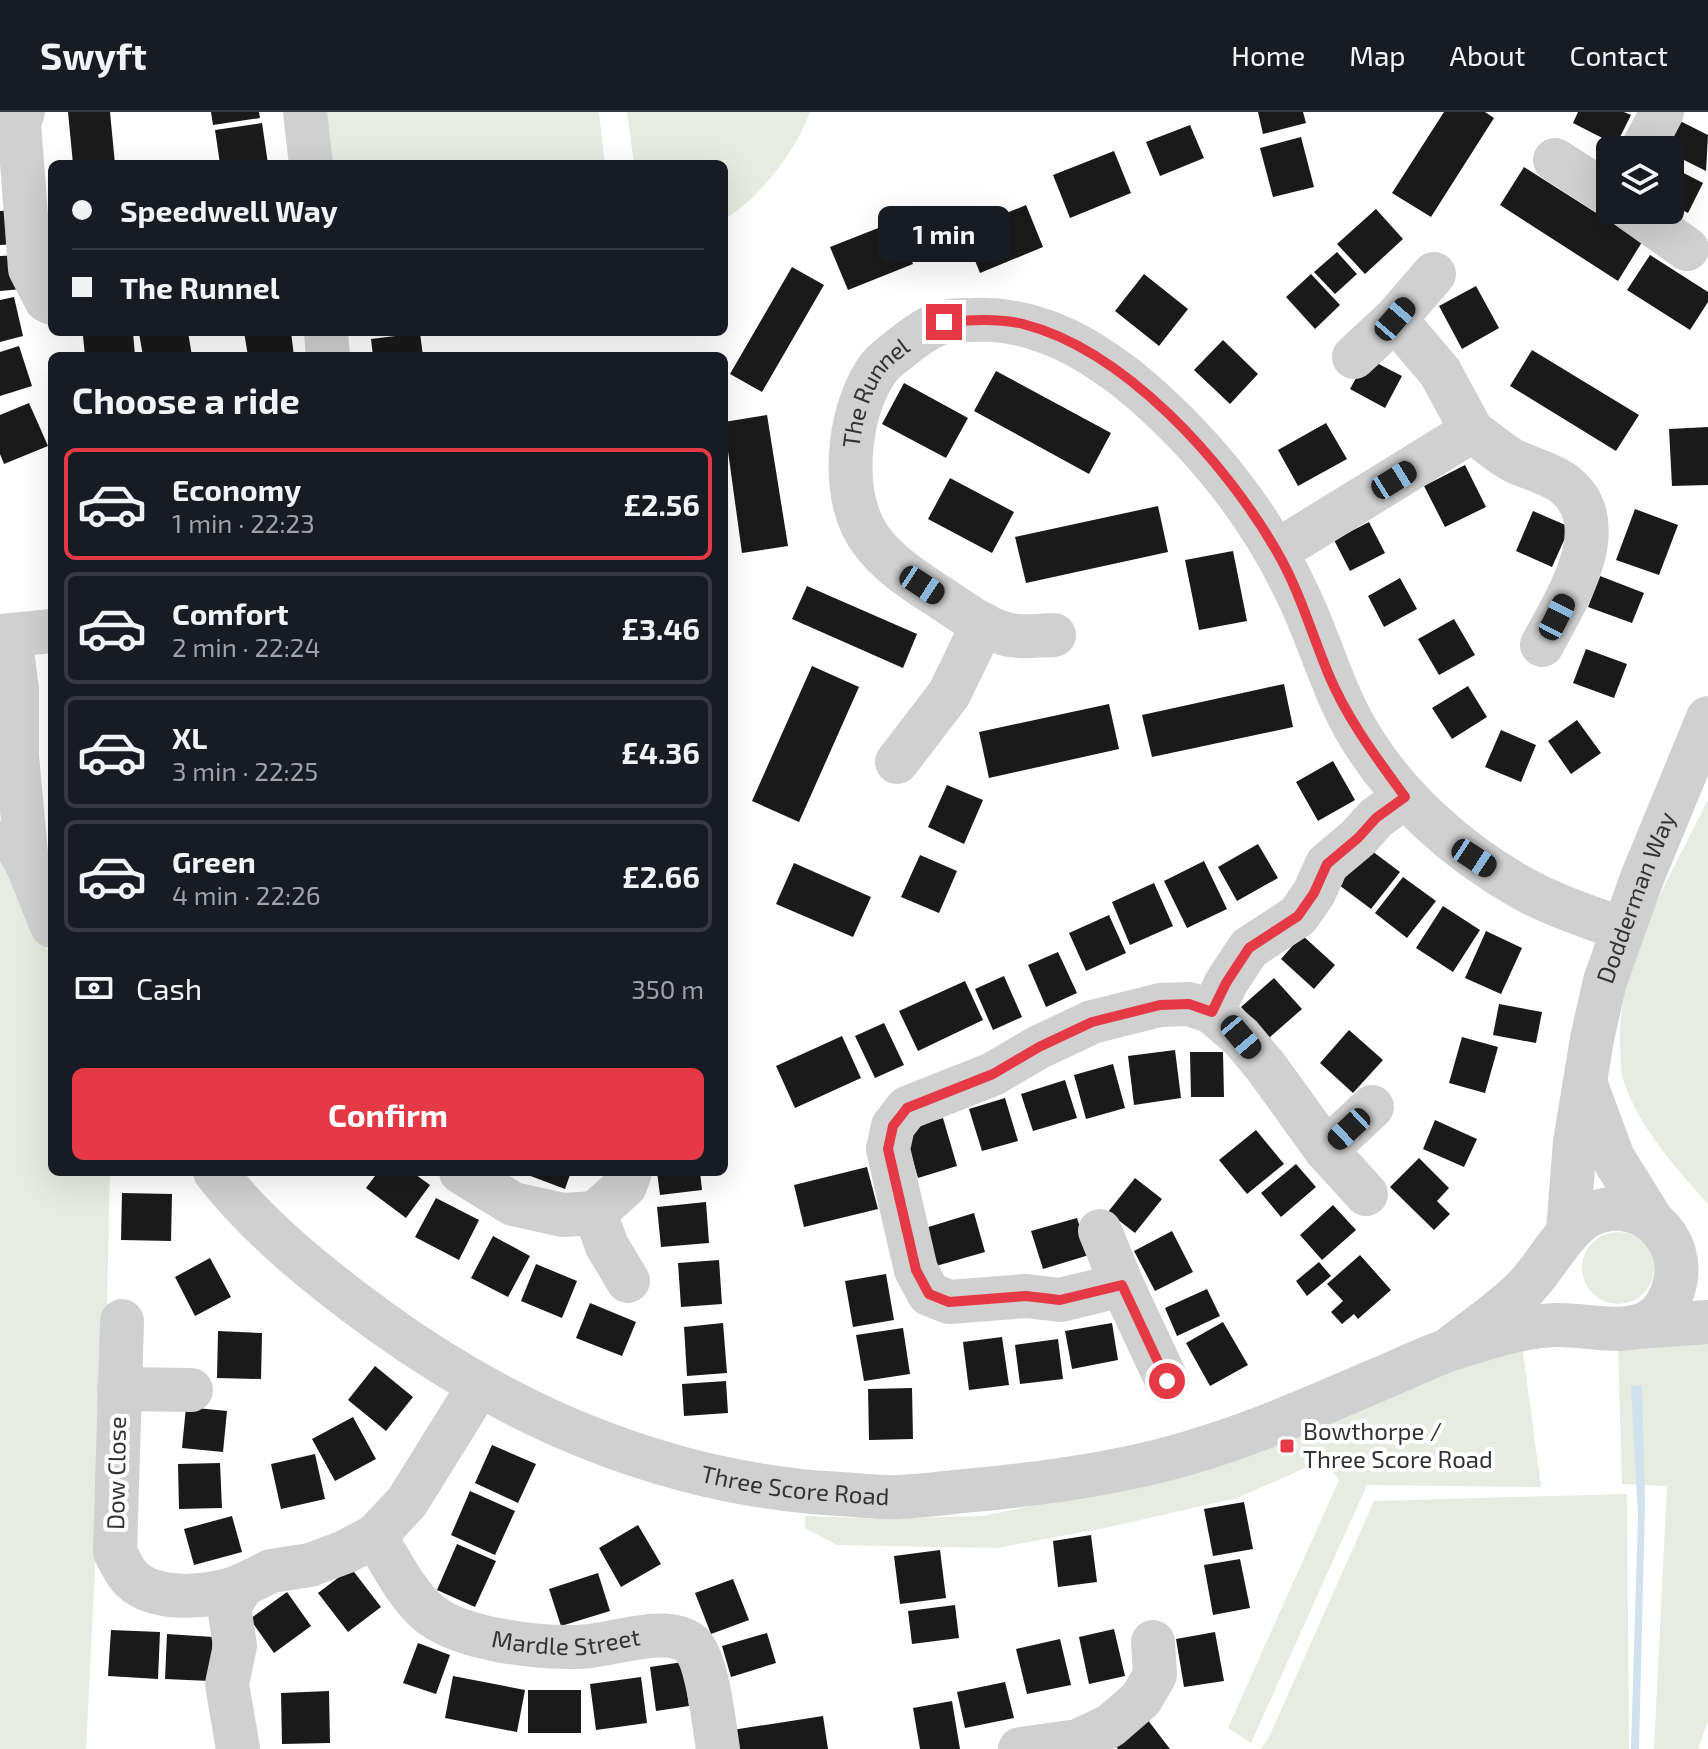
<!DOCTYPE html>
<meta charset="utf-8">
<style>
body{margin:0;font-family:"Exo 2",sans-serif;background:#242831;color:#f1f3f6;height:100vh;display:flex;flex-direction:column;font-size:30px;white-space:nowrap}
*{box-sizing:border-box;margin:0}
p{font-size:26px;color:#9ea1a6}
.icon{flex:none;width:44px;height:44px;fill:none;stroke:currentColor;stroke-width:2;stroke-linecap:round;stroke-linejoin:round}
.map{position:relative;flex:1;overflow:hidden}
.drawer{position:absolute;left:48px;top:240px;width:680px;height:824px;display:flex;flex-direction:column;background:#171b24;border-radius:12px;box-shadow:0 8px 32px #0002}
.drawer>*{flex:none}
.guide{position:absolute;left:48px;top:48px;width:680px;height:176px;border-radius:12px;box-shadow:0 8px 32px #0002;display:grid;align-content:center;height:176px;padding:0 24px;background:#171b24}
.buttons{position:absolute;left:1596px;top:24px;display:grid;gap:16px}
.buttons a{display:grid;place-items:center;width:88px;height:88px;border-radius:12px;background:#171b24;box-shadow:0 8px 32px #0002;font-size:40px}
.end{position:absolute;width:36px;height:36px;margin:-18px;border:10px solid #e63946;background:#fff;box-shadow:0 0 0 4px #fff}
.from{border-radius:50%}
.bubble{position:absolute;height:56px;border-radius:12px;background:#171b24;box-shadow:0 8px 32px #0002;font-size:26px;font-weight:700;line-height:56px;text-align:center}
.car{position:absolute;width:24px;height:48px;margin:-24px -12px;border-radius:10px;box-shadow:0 0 6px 2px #0007;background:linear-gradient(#222 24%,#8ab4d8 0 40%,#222 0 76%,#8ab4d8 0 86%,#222 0)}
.guide b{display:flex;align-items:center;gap:28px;height:76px;font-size:30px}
.guide b+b{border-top:2px solid #363941}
.guide i{width:20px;height:20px;background:#f1f3f6}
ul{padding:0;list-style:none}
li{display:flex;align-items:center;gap:24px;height:112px;margin:0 16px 12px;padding:0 8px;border:4px solid #363941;border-radius:12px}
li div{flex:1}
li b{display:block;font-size:30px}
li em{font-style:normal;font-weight:700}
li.selected{border-color:#e63946}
li>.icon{width:72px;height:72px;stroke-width:1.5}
h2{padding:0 24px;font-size:36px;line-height:96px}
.pay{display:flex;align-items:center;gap:20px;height:88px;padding:0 24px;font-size:30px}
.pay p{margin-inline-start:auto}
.action{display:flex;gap:16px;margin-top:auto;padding:16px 24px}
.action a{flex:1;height:92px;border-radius:12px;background:#e63946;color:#fff;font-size:32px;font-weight:700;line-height:92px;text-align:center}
header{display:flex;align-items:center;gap:48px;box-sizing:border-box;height:112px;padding:0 40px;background:#171b24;border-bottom:2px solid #363941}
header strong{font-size:38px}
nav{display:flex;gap:44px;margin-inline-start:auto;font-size:28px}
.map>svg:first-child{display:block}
.green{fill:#e6ecdf}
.water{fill:#cfe2ee}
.building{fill:#1a1a1a}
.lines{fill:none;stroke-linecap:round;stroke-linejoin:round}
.minor{stroke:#d0d0d0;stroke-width:44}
.route{stroke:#e63946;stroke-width:10}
.poi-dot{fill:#e63946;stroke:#fff;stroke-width:3}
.labels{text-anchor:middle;stroke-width:8;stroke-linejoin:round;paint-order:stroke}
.street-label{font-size:24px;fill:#333;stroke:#fff}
.poi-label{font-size:24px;fill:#333;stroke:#fff;text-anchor:start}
</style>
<header>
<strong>Swyft</strong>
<nav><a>Home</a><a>Map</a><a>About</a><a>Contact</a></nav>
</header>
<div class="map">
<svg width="1708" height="1637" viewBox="0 0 1708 1637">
<rect width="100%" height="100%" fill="#fff"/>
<g class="green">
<polygon points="322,0 599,0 605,52 328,52"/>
<path d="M 627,0 L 810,0 C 796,38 760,87 724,107 L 724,52 L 634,52 Z"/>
<path d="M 1708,687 L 1708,1092 C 1677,1057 1641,1018 1625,973 C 1620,962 1621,949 1620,937 C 1616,848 1671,765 1708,687 Z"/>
<polygon points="0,746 52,847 52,1060 110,1060 106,1239 86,1637 0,1637"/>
<circle cx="1618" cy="1156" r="36"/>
<polygon points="1708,1225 1708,1609 1698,1637 1654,1637 1667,1374 1622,1372 1618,1237"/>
<polygon points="1522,1233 1541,1375 1367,1373 1251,1631 1228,1616 1339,1368 1323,1348 1237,1386 1105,1416 996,1436 837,1433 805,1416 805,1404 883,1407 983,1404 1122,1375 1363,1295"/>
<polygon points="1627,1382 1629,1637 1261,1637 1269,1625 1374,1389"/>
</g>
<polygon class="water" points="1642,1273 1645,1392 1639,1637 1631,1637 1638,1403 1631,1274"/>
<g class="building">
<polygon points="68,0 110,0 115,52 73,52"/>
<polygon points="211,0 259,0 260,6 213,13"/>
<polygon points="1258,0 1303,0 1306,11 1263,22"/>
<polygon points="1444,0 1485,0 1494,6 1431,105 1392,81"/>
<polygon points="1578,0 1624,0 1631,3 1616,33 1573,11"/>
<polygon points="1680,9 1708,23 1706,59 1670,41 1670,38 1665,38"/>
<polygon points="262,11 268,52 220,52 215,18"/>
<polygon points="1190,13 1204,46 1160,64 1146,30"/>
<polygon points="1301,25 1314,75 1273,85 1260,36"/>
<polygon points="1114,39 1131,81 1070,106 1053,63"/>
<polygon points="1670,54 1703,71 1688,101 1670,92"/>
<polygon points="1524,55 1642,130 1618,169 1500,93"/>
<polygon points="1026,93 1043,135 980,161 963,119"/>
<polygon points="1376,97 1403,127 1365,162 1337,132"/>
<polygon points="15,98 18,132 0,133 0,99"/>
<polygon points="896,109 913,152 848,178 830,135"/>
<polygon points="1337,140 1357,162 1335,182 1314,160"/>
<polygon points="19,143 22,177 0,179 0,144"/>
<polygon points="1650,143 1708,180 1708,190 1690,218 1627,178"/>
<polygon points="792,155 824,173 762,280 730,262"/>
<polygon points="1144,162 1188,197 1159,234 1115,199"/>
<polygon points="1311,162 1340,193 1315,217 1286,185"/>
<polygon points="1476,174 1499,216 1462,237 1439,194"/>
<polygon points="14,185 23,224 0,230 0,188"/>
<polygon points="133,220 135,244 85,244 83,224"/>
<polygon points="188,220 192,244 143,244 139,221"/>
<polygon points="244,220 291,220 294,244 248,244"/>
<polygon points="420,221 423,244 373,244 371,227"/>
<polygon points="1223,228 1258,262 1230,292 1194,258"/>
<polygon points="19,234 32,274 0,284 0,240"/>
<polygon points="1532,238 1639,303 1616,339 1510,274"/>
<polygon points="1367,246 1402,264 1385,296 1350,277"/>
<polygon points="996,259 1111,321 1089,362 974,299"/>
<polygon points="904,271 968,306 946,346 882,312"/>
<polygon points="29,291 48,334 4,352 0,342 0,303"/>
<polygon points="767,303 788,434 742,441 724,310"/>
<polygon points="1326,311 1347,347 1298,374 1278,338"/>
<polygon points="1708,315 1708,373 1672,374 1669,317"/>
<polygon points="1465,353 1486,395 1445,415 1424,374"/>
<polygon points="950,366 1014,400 992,441 928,407"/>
<polygon points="1158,394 1168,440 1026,471 1015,425"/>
<polygon points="1635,397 1678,413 1659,463 1616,448"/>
<polygon points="1533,399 1570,415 1552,455 1516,439"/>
<polygon points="1369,410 1385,441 1350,459 1334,428"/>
<polygon points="1233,439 1247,509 1199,518 1185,448"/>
<polygon points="1600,464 1644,481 1632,511 1588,495"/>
<polygon points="1400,466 1417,497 1384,515 1368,484"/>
<polygon points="807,474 917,522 903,556 792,507"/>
<polygon points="1454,507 1475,543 1439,563 1418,527"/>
<polygon points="1586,537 1627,552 1614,586 1573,571"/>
<polygon points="812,554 859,575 799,710 752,689"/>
<polygon points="1284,572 1293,615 1152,645 1142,603"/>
<polygon points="1468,574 1487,605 1452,627 1432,596"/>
<polygon points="1109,592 1119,637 989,666 979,620"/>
<polygon points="1577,608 1601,641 1571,662 1548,629"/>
<polygon points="1501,618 1536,633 1521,670 1485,655"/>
<polygon points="1333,649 1355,688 1318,709 1296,670"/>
<polygon points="947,673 983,688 964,732 928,715"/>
<polygon points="1258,732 1278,766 1237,789 1218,755"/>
<polygon points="1364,733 1400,760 1371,797 1335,770"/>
<polygon points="920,743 957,759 939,801 901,785"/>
<polygon points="1204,749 1227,797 1187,816 1164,769"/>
<polygon points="794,751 871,785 853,825 776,792"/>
<polygon points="1403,765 1436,789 1407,826 1375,801"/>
<polygon points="1154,771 1173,814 1130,833 1112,790"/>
<polygon points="1443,794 1480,818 1453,860 1416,836"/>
<polygon points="1109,803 1126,841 1086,859 1069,821"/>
<polygon points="1486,819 1522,836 1501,882 1465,866"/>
<polygon points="1302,823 1335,853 1314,877 1281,847"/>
<polygon points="1058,840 1077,881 1046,895 1028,853"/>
<polygon points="1004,864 1022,905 993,918 975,877"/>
<polygon points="1274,866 1302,897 1269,926 1241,895"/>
<polygon points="965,869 983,908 918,939 899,899"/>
<polygon points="1499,892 1542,900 1536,931 1493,923"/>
<polygon points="884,911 904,953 875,966 855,924"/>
<polygon points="1349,918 1383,948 1353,981 1320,951"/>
<polygon points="842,924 861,966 795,996 776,954"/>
<polygon points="1462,925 1498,935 1485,981 1449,971"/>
<polygon points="1175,938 1181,986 1134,993 1128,944"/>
<polygon points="1190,940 1223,940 1224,985 1191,985"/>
<polygon points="1113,952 1125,996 1086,1007 1074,963"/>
<polygon points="1065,968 1077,1006 1033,1019 1021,982"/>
<polygon points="1005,986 1018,1029 982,1039 969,997"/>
<polygon points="943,1006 957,1054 918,1066 904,1018"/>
<polygon points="1435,1008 1477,1027 1464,1055 1423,1037"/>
<polygon points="1256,1018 1284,1052 1247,1082 1219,1048"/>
<polygon points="1419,1046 1449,1076 1437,1089 1450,1102 1434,1118 1390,1075"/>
<polygon points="1296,1052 1316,1075 1281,1105 1261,1081"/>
<polygon points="867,1055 878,1097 804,1115 794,1073"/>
<polygon points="378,1060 412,1060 430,1073 406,1106 366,1076"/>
<polygon points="520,1060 571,1060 565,1077"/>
<polygon points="657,1060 700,1060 702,1078 660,1083"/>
<polygon points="1135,1066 1162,1087 1135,1121 1108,1100"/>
<polygon points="122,1081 172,1082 171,1129 121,1128"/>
<polygon points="436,1086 479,1108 459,1148 415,1125"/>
<polygon points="706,1090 709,1131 661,1135 657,1095"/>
<polygon points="1333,1093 1356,1118 1322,1148 1300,1123"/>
<polygon points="974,1101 985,1140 936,1154 925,1116"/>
<polygon points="1077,1106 1089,1143 1043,1157 1031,1119"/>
<polygon points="1172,1119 1193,1160 1155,1179 1134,1139"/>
<polygon points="493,1124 530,1144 508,1185 471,1166"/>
<polygon points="1360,1143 1391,1178 1358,1207 1354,1202 1342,1212 1331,1200 1343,1189 1327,1172"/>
<polygon points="210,1146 231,1185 195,1204 175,1165"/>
<polygon points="719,1148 722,1192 681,1195 678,1151"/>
<polygon points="1319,1150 1331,1164 1307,1184 1296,1169"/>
<polygon points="536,1152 577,1169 562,1206 521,1189"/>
<polygon points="886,1162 894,1208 853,1215 845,1169"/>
<polygon points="1207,1177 1220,1204 1177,1224 1165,1196"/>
<polygon points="590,1191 636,1210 622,1244 576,1226"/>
<polygon points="1223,1210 1248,1253 1210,1274 1186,1231"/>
<polygon points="723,1211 727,1261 687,1264 684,1215"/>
<polygon points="1112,1211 1118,1248 1072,1257 1065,1219"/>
<polygon points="903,1216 910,1262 864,1269 856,1223"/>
<polygon points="218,1219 262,1221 261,1267 217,1266"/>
<polygon points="1002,1225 1009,1273 969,1278 963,1230"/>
<polygon points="1058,1227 1063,1267 1020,1272 1015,1233"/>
<polygon points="375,1254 413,1285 386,1319 348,1288"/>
<polygon points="726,1269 728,1301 684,1304 682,1272"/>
<polygon points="912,1276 913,1327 869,1328 868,1277"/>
<polygon points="186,1295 227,1299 223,1340 182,1336"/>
<polygon points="353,1305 376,1347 335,1369 312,1327"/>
<polygon points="492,1333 536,1352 518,1391 475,1371"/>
<polygon points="315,1342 325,1387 281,1397 271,1352"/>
<polygon points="220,1351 222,1396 179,1397 178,1352"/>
<polygon points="470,1379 515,1399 495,1443 451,1423"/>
<polygon points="1244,1390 1253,1437 1213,1444 1204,1397"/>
<polygon points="232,1404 242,1440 194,1453 184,1417"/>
<polygon points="638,1413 661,1452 621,1475 599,1436"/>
<polygon points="1091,1423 1097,1470 1058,1475 1053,1429"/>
<polygon points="457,1432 496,1449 475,1495 437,1478"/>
<polygon points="940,1438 946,1486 900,1492 894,1444"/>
<polygon points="1240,1447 1250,1496 1213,1503 1204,1453"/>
<polygon points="351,1456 381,1495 348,1520 318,1481"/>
<polygon points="598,1461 610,1499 561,1514 549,1477"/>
<polygon points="733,1467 749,1508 711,1522 695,1481"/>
<polygon points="287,1480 311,1514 274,1541 250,1507"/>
<polygon points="955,1493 959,1526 912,1532 908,1499"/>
<polygon points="1114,1517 1125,1564 1089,1572 1079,1525"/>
<polygon points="111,1518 160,1520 158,1567 108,1564"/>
<polygon points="1215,1520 1224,1569 1184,1575 1176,1527"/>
<polygon points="767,1521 776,1551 731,1565 722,1534"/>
<polygon points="167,1522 213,1525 210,1569 165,1567"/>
<polygon points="1060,1527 1071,1573 1027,1582 1016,1537"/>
<polygon points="418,1531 450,1543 436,1582 403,1571"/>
<polygon points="683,1550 689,1594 656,1599 650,1555"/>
<polygon points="453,1564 525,1578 517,1620 445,1606"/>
<polygon points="641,1565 647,1611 596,1618 590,1572"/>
<polygon points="1005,1570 1014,1606 965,1616 957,1580"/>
<rect x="528" y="1578" width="53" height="43"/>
<polygon points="329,1579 330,1631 282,1632 281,1581"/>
<polygon points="952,1589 960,1637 920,1637 913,1596"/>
<polygon points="823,1604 828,1637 734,1637 732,1618"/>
<polygon points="1147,1607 1170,1637 1118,1637 1114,1632"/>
</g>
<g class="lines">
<g class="minor">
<polyline points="23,0 19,11 30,157 46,188 52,191"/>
<polyline points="305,0 311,52"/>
<polyline points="1642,38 1662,0"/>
<polyline points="1555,48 1610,83"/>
<polyline points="1632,98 1687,137"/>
<polyline points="1434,162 1395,207 1440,260 1472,319"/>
<polyline points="326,220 328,244"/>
<polyline points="1354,245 1395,207"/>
<path d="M 1277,439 L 1472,319 C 1485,328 1498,340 1512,348 C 1528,356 1548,361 1563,371 C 1617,412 1565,489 1542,533"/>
<path id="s1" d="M 1054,523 C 1040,523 1024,526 1010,523 C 983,518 958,496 935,482 C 907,464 876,443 862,413 C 841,368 850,293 880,254 C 886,247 895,241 902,235 C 914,226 930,213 945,210 C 954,207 965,209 974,208 C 1039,205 1095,239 1143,280 C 1209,338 1262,405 1299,485 C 1321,531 1333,580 1360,624 C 1398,687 1458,740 1522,776 C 1552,793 1589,805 1622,817"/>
<polyline points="0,524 52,519"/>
<polyline points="0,527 13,547 17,578 17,644 27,752"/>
<polyline points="897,650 949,582 983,512"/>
<polyline points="13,727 27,752 52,814"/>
<polyline points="1212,900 1241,925 1266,955 1326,1038 1366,1082"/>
<polyline points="1586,973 1613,1046 1651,1107"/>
<polyline points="1326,1038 1372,995"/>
<path id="s2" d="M 215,1060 C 260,1118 322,1167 381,1210 C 517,1308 672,1373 840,1382 C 860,1383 880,1386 899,1385 C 928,1384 957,1379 986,1377 C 1045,1371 1102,1363 1159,1349 C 1232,1331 1301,1301 1370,1271 C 1400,1259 1429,1244 1460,1234 C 1491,1225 1522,1214 1555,1213 C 1599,1212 1654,1235 1673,1178 C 1691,1126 1636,1078 1588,1104 C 1564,1117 1545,1156 1524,1177 C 1502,1199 1473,1218 1448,1238"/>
<polyline points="461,1060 513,1092 563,1103 595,1101 625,1074 630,1060"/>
<polyline points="595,1101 607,1134 628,1169"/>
<polyline points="1100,1119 1122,1173"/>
<path id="s3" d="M 1568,1119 L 1575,1030 L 1592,927 L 1605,869 L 1642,766 L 1708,606"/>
<path d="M 122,1209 L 115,1440 C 119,1447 123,1457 128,1463 C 151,1492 213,1486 243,1473"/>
<polyline points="1638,1215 1708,1210"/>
<polyline points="1167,1269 1122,1173 1060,1188 1026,1184 949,1190 929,1182 916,1158 888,1037 893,1014 907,996 993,962 1039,935 1092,910 1160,893 1189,892 1212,900 1226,871 1249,836 1298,804 1314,781 1327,752 1358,726 1376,706 1405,685"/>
<polyline points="119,1277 191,1278"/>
<path id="s4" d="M 375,1424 C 390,1449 408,1485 431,1503 C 464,1528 538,1536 578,1535 C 609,1535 666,1511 691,1532 C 708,1548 714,1613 718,1637"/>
<polyline points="238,1637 227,1572 235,1534 229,1494 243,1473 271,1459 310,1453 345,1440 375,1424 407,1390 479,1274"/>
<polyline points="1020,1637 1078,1629 1110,1614 1141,1587 1155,1563 1153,1530"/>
</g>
</g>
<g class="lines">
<path class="route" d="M 944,210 C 970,208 998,206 1023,212 C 1125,238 1225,350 1276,438 C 1299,477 1311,520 1328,561 C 1347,607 1376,645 1405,685 L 1376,706 L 1358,726 L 1327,752 L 1314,781 L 1298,804 L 1249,836 L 1226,871 L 1212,900 L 1189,892 L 1160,893 L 1092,910 L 1039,935 L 993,962 L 907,996 L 893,1014 L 888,1037 L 916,1158 L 929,1182 L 949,1190 L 1026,1184 L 1060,1188 L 1122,1173 L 1167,1269"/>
</g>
<rect class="poi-dot" x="1279" y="1326" width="16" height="16" rx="4"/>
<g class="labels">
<g class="street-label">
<text dy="8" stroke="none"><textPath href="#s1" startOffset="372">The Runnel</textPath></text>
<text dy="8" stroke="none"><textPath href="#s3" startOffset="342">Dodderman Way</textPath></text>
<text transform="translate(117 1361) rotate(-89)" y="8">Dow Close</text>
<text dy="8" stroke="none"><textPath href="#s2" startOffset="676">Three Score Road</textPath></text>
<text dy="8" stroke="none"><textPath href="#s4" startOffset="238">Mardle Street</textPath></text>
</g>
<g class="poi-label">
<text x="1303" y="1328">Bowthorpe /<tspan x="1303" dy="28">Three Score Road</tspan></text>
</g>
</g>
</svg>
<div class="buttons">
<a><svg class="icon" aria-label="layers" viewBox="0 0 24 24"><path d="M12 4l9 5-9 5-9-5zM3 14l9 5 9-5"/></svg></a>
</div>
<i class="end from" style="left:1167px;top:1269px"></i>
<i class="end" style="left:944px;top:210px"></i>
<div class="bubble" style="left:878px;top:94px;width:132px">1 min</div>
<i class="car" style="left:1395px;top:207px;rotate:41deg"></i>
<i class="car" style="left:1394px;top:368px;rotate:58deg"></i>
<i class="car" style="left:922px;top:473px;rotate:123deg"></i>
<i class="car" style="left:1557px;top:505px;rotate:27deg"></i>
<i class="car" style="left:1474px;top:746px;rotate:123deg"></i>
<i class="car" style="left:1241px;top:925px;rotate:140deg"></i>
<i class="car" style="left:1349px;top:1017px;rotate:227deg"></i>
<div class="guide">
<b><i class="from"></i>Speedwell Way</b>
<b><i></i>The Runnel</b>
</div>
<section class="drawer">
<h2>Choose a ride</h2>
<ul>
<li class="selected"><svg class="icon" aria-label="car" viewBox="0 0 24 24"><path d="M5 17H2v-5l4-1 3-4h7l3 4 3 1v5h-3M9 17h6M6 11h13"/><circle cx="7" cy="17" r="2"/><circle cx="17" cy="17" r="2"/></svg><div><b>Economy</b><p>1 min · 22:23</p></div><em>£2.56</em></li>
<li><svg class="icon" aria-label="car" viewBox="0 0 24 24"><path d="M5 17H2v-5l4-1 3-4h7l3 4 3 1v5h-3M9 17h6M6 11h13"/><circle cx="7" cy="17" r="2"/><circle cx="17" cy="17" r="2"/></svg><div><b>Comfort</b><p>2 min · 22:24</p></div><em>£3.46</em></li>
<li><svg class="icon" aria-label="car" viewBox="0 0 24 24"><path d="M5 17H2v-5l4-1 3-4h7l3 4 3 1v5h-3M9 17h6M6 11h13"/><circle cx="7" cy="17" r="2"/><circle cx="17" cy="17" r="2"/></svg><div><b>XL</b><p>3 min · 22:25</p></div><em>£4.36</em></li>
<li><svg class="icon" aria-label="car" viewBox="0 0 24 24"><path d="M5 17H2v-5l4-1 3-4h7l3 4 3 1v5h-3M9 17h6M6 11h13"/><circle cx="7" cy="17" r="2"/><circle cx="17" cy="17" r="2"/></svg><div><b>Green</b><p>4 min · 22:26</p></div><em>£2.66</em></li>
</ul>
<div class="pay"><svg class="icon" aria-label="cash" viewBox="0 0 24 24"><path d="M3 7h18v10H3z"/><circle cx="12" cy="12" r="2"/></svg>Cash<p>350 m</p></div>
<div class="action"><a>Confirm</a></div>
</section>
</div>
